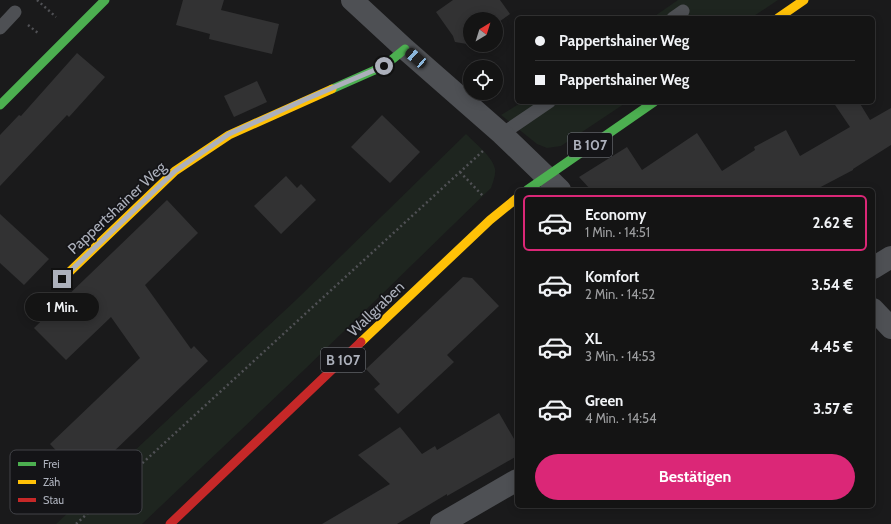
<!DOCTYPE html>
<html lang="de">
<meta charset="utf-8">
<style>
body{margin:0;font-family:Cabin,sans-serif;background:#212122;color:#f1f3f6;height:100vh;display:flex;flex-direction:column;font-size:15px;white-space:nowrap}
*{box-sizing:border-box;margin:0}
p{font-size:13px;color:#9d9ea0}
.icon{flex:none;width:22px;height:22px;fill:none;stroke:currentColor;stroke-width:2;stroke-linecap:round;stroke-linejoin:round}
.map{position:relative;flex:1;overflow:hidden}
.sheet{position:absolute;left:515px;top:188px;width:360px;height:320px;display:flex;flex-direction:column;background:#141414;border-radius:6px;box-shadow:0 2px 10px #0003,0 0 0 1px #333334}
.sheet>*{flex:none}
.guide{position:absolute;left:515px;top:16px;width:360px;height:88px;border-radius:6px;box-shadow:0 2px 10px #0003,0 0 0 1px #333334;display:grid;align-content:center;height:88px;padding:0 20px;background:#141414}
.needle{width:26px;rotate:38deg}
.fabs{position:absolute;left:463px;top:12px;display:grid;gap:8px}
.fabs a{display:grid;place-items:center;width:40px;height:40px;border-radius:50%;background:#141414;box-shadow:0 2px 10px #0003,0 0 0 1px #333334;font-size:20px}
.end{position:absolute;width:18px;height:18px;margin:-9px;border:5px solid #acb0bb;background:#111;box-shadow:0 0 0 2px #111}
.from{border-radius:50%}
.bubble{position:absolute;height:28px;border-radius:14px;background:#141414;box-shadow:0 2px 10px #0003,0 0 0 1px #333334;font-size:13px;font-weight:700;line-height:28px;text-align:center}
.car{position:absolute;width:12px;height:24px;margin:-12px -6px;border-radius:5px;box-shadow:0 0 3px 1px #0007;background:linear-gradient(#222 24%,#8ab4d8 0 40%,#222 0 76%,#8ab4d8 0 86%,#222 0)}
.guide b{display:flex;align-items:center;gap:14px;height:38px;font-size:15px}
.guide b+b{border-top:1px solid #333334}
.guide i{width:10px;height:10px;background:#f1f3f6}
ul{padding:7px 0 0;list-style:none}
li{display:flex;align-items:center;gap:12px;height:56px;margin:0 8px 6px;padding:0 12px;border:2px solid transparent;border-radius:6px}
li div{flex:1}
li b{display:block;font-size:15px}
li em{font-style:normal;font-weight:700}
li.on{border-color:#db2777}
li>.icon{width:36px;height:36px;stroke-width:1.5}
.button{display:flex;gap:8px;margin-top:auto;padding:8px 20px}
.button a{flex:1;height:46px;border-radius:24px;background:#db2777;color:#fff;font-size:16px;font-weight:700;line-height:46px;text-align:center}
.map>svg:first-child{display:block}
.green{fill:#1e251f}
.building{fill:#323233}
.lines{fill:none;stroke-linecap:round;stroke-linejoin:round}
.path{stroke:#505155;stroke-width:2.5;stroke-dasharray:2 3;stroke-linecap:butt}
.lane{stroke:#4e5054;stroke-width:13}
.street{stroke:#4e5054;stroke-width:22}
.fast{stroke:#4caf50;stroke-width:9}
.slow{stroke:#ffc107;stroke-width:9}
.jam{stroke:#c62828;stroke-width:9}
.route{stroke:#acb0bb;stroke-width:5}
.labels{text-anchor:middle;stroke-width:3.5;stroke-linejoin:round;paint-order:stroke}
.shield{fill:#141417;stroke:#7e818a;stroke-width:1}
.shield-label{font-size:14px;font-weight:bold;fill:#acb0bb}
.street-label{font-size:15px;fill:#acb0bb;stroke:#141417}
.key{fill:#141417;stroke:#424348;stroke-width:1}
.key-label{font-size:11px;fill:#acb0bb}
</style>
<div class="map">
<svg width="891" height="524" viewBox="0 0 891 524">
<rect width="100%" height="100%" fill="#1a1a1b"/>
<g class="green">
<polygon points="678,0 778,0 751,18 652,18"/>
<polygon points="522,102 627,102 561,146 547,148 537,144 501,115"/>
<path d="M 466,134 C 474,142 493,157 495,169 C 496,175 493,182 491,188 L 304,370 L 142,524 L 56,524 L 296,300 Z"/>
</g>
<g class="building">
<polygon points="183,0 224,0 221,10 279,24 272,54 209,39 210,34 176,25"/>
<polygon points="453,0 500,0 510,14 496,24 496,19 470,19 470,42 467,44 455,42 453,36 436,12"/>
<polygon points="77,53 105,77 69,117 67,115 0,186 0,135 19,115 21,116"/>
<polygon points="257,81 267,102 234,117 224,96"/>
<polygon points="833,102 859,102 870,120 891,108 891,145 853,169 853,170 815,190 591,190 579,177 627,147 642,170 697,133 722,171 755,150 754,147 786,130 800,156 850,127"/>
<polygon points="382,115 420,152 390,183 351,147"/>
<polygon points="286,176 297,188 301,184 316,200 281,234 254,206"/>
<polygon points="167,200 198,233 145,285 191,349 194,346 208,361 84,480 50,444 140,358 111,317 66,360 34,328"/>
<polygon points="0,214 49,259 24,285 0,263"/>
<polygon points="463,277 472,278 499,306 447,355 454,362 398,414 374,389 380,384 366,369"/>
<polygon points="499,413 517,444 517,456 447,496 447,494 397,524 322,524 390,484 358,455 400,427 422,454 435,446 437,450"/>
</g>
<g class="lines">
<g class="path">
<polyline points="37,0 56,17"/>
<polyline points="28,25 38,33"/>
<polyline points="460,172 483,196"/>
<polyline points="76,524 484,150"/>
</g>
<g class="lane">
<polyline points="673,18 683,11"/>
<polyline points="0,28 15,12"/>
<polyline points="502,134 549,102"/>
</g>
<g class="street">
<polyline points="352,0 405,49 502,134 560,190"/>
<polyline points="873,268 891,257"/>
<polyline points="873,309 891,328"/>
<polyline points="441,524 517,480"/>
</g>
<g class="fast">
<polyline points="332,89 384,66 405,49"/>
<polyline points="0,105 105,0"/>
<polyline points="527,190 654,102"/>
</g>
<g class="slow">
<polyline points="778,18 804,0"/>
<polyline points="62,279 175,171 229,135 332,89"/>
<polyline points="361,342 490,220 517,198"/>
</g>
<polyline class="jam" points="170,524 361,342"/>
</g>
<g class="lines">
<polyline class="route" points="62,279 175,171 229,134 304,100 384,66"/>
</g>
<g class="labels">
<g class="shield">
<rect x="568" y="133" width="44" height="24" rx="3"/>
<rect x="321" y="348" width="44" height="24" rx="3"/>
</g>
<g class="shield-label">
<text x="590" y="150">B 107</text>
<text x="343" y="365">B 107</text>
</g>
<g class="street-label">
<text transform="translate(117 208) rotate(-43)" y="5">Pappertshainer Weg</text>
<text transform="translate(376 309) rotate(-44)" y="5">Wallgraben</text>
</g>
</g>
<rect x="10" y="450" width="132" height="64" rx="6" class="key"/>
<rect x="18" y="462" width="18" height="4" fill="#4caf50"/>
<rect x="18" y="480" width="18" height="4" fill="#ffc107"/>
<rect x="18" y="498" width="18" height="4" fill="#c62828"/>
<g class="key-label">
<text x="43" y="468">Frei</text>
<text x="43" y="486">Zäh</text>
<text x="43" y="504">Stau</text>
</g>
</svg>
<div class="fabs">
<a><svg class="needle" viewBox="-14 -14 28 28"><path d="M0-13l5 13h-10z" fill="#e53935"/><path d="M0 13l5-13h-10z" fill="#9d9ea0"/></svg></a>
<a><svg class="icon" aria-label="locate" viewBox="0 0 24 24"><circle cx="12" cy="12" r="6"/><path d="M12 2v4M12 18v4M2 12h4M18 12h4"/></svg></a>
</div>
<i class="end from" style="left:384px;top:66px"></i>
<i class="end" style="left:62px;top:279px"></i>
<div class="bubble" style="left:25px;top:293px;width:74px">1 Min.</div>
<i class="car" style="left:416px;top:58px;rotate:311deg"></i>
<div class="guide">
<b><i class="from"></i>Pappertshainer Weg</b>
<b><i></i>Pappertshainer Weg</b>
</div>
<section class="sheet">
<ul>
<li class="on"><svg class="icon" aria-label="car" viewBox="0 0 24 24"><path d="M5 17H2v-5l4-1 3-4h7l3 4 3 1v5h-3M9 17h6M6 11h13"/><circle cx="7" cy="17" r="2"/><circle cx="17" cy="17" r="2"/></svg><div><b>Economy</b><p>1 Min. · 14:51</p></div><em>2.62 €</em></li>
<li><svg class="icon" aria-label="car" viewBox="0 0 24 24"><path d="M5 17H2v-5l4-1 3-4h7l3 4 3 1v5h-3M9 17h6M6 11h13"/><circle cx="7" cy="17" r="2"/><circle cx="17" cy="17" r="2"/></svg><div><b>Komfort</b><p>2 Min. · 14:52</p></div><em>3.54 €</em></li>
<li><svg class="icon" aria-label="car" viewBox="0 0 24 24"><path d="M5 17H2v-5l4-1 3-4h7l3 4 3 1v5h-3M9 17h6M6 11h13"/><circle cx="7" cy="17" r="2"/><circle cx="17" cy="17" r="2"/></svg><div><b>XL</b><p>3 Min. · 14:53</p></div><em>4.45 €</em></li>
<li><svg class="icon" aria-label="car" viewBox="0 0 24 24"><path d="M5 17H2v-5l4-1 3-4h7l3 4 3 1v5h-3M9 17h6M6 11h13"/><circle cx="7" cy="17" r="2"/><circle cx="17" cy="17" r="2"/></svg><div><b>Green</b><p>4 Min. · 14:54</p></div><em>3.57 €</em></li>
</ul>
<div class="button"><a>Bestätigen</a></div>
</section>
</div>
